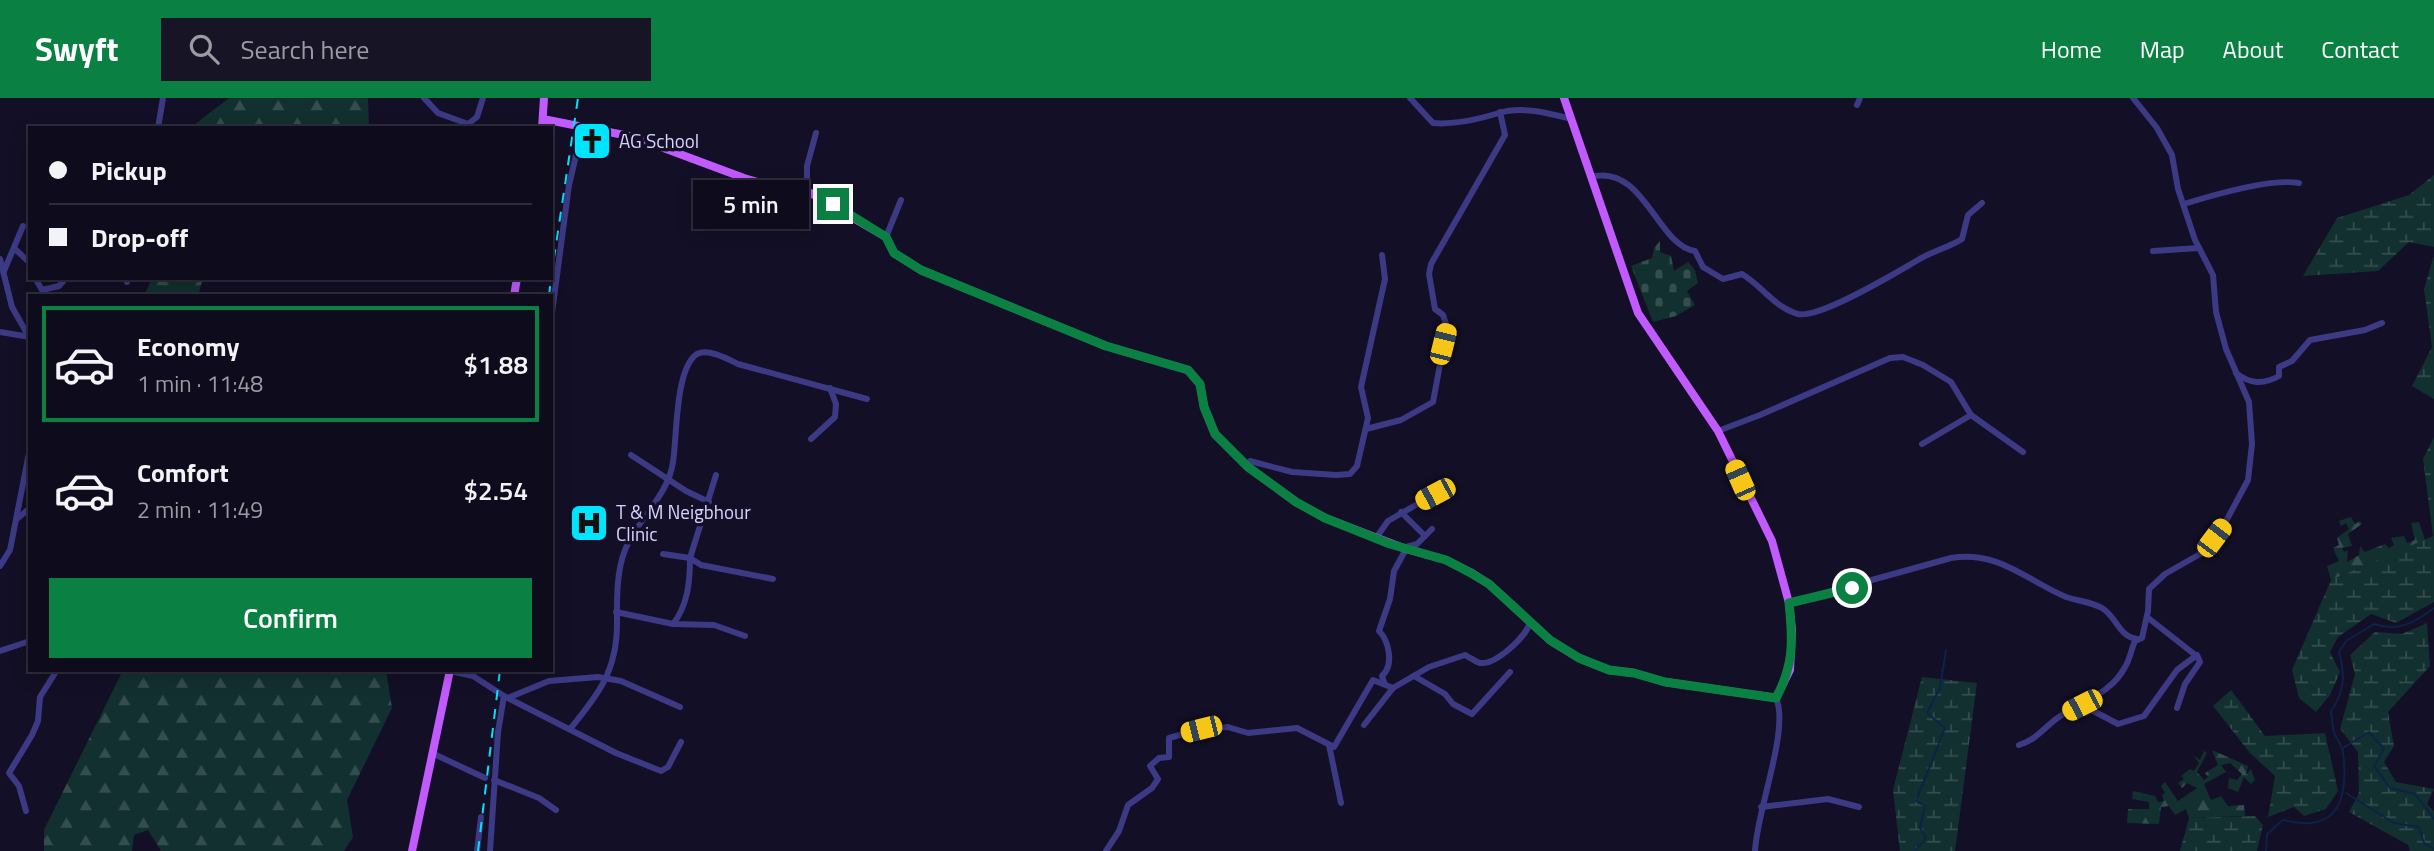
<!DOCTYPE html>
<meta charset="utf-8">
<style>
body{margin:0;font-family:"Titillium Web",sans-serif;background:#171425;color:#f1f3f6;height:100vh;display:flex;flex-direction:column;font-size:26px;white-space:nowrap}
*{box-sizing:border-box;margin:0}
p{font-size:23px;color:#9b9ba3}
.icon{flex:none;width:38px;height:38px;fill:none;stroke:currentColor;stroke-width:2;stroke-linecap:round;stroke-linejoin:round}
.map{position:relative;flex:1;overflow:hidden}
.panel{position:absolute;left:28px;top:196px;width:525px;height:378px;display:flex;flex-direction:column;background:#0e0b1c;border-radius:0px;box-shadow:0 4px 18px #0003,0 0 0 2px #2e2b3b}
.panel>*{flex:none}
.guide{position:absolute;left:28px;top:28px;width:525px;height:154px;border-radius:0px;box-shadow:0 4px 18px #0003,0 0 0 2px #2e2b3b;display:grid;align-content:center;height:154px;padding:0 21px;background:#0e0b1c}
.end{position:absolute;width:32px;height:32px;margin:-16px;border:9px solid #0b8043;background:#fff;box-shadow:0 0 0 4px #fff}
.from{border-radius:50%}
.bubble{position:absolute;height:49px;border-radius:0px;background:#0e0b1c;box-shadow:0 4px 18px #0003,0 0 0 2px #2e2b3b;font-size:23px;font-weight:600;line-height:49px;text-align:center}
.car{position:absolute;width:21px;height:42px;margin:-21px -10px;border-radius:9px;box-shadow:0 0 5px 2px #0007;background:linear-gradient(#f5c518 24%,#345 0 40%,#f5c518 0 76%,#345 0 86%,#f5c518 0)}
.guide b{display:flex;align-items:center;gap:24px;height:66px;font-size:26px}
.guide b+b{border-top:2px solid #2e2b3b}
.guide i{width:18px;height:18px;background:#f1f3f6}
ul{padding:12px 0 0;list-style:none}
li{display:flex;align-items:center;gap:21px;height:116px;margin:0 14px 10px;padding:0 7px;border:4px solid transparent;border-radius:0px}
li div{flex:1}
li b{display:block;font-size:26px}
li em{font-style:normal;font-weight:600}
li.active{border-color:#0b8043}
li>.icon{width:63px;height:63px;stroke-width:1.5}
.button{display:flex;gap:14px;margin-top:auto;padding:14px 21px}
.button a{flex:1;height:80px;border-radius:0px;background:#0b8043;color:#fff;font-size:28px;font-weight:600;line-height:80px;text-align:center}
header{display:flex;align-items:center;gap:42px;box-sizing:border-box;height:98px;padding:0 35px;background:#0b8043;color:#fff}
header strong{font-size:33px}
nav{display:flex;gap:38px;margin-inline-start:auto;font-size:24px}
.search{width:490px;height:63px;background:#171425;display:flex;align-items:center;gap:18px;box-sizing:border-box;padding:0 24px;border-radius:0px;color:#9b9ba3;font-size:26px}
.map>svg:first-child{display:block}
.forest{fill:url(#forest-firs)}
.wetland{fill:url(#wetland-marsh)}
.cemetery{fill:url(#cemetery-stones)}
.lines{fill:none;stroke-linecap:round;stroke-linejoin:round}
.stream{stroke:#0c2248;stroke-width:2}
.minor{stroke:#3d3a85;stroke-width:6}
.major{stroke:#c25bff;stroke-width:8}
.rail{stroke:#00e5ff;stroke-width:2;stroke-dasharray:10 9;stroke-linecap:butt}
.route{stroke:#0b8043;stroke-width:9}
.labels{text-anchor:middle;stroke-width:7;stroke-linejoin:round;paint-order:stroke}
.poi-label{font-size:19px;fill:#d9d4ff;stroke:#130f26;text-anchor:start}
</style>
<header>
<strong>Swyft</strong>
<div class="search"><svg class="icon" aria-label="search" viewBox="0 0 24 24"><circle cx="10" cy="10" r="6"/><path d="M15 15l6 6"/></svg>Search here</div>
<nav><a>Home</a><a>Map</a><a>About</a><a>Contact</a></nav>
</header>
<div class="map">
<svg width="2434" height="753" viewBox="0 0 2434 753">
<defs>
<pattern id="forest-firs" width="22" height="20" patternUnits="userSpaceOnUse" patternTransform="scale(1.75)"><rect width="22" height="20" fill="#12302f"/><path d="M5 1l3.5 6h-7zM16 11l3.5 6h-7z" fill="#344d4e"/></pattern>
<pattern id="wetland-marsh" width="20" height="14" patternUnits="userSpaceOnUse" patternTransform="scale(1.75)"><rect width="20" height="14" fill="#12302f"/><path d="M1 5h8M5 5V1M11 12h8M15 12V8" fill="none" stroke="#344d4e"/></pattern>
<pattern id="cemetery-stones" width="16" height="16" patternUnits="userSpaceOnUse" patternTransform="scale(1.75)"><rect width="16" height="16" fill="#12302f"/><path d="M2 7V4a2 2 0 0 1 4 0v3zM10 15v-3a2 2 0 0 1 4 0v3z" fill="#344d4e"/></pattern>
</defs>
<rect width="100%" height="100%" fill="#130f26"/>
<g class="forest">
<polygon points="229,0 368,0 369,30 190,30"/>
<polygon points="152,180 203,180 198,198 144,198"/>
<polygon points="2351,419 2355,426 2360,423 2362,426 2348,436 2352,448 2342,450 2344,454 2348,452 2347,464 2359,457 2360,448 2365,454 2385,446 2389,450 2394,447 2391,440 2404,438 2407,445 2415,442 2411,425 2419,424 2425,442 2331,482 2327,468 2339,463 2333,450 2339,447 2337,440 2349,431 2346,425 2341,428 2339,423"/>
<polygon points="123,572 386,572 392,610 347,702 353,739 344,753 161,753 148,732 134,737 132,753 44,753 44,732"/>
<polygon points="2212,652 2248,668 2246,677 2251,671 2255,682 2251,686 2244,679 2238,694 2228,690 2229,680 2237,682 2242,676 2230,665 2221,667 2226,674 2204,686 2211,702 2221,698 2228,708 2244,707 2245,718 2189,720 2186,711 2175,717 2169,708 2161,709 2159,726 2127,725 2128,711 2149,711 2149,704 2132,701 2133,693 2155,698 2158,704 2164,703 2162,697 2165,695 2161,688 2165,684 2178,703 2197,690 2187,685 2182,690 2178,685 2184,681 2181,678 2190,671 2194,673 2199,665 2194,658 2200,662 2204,653 2207,655 2197,674 2204,682 2208,679 2205,675 2218,667"/>
</g>
<g class="wetland">
<polygon points="2434,77 2434,149 2409,144 2378,173 2303,178 2337,120 2409,97"/>
<polygon points="2434,157 2434,301 2412,288 2432,249 2424,191"/>
<polygon points="2434,339 2434,504 2396,525 2371,516 2338,539 2330,554 2340,574 2330,597 2316,614 2299,600 2292,572 2331,482 2433,438 2423,361"/>
<polygon points="2427,525 2430,568 2388,614 2394,648 2384,664 2396,684 2434,691 2427,706 2434,713 2434,753 2410,753 2408,747 2349,714 2359,695 2358,654 2340,631 2355,576 2350,557 2375,534 2402,536"/>
<polygon points="1922,579 1977,585 1955,753 1900,753 1893,692"/>
<polygon points="2231,592 2265,638 2325,635 2338,693 2326,711 2304,718 2294,709 2268,719 2275,678 2250,655 2213,608"/>
<polygon points="2255,718 2263,727 2257,753 2180,753 2189,720"/>
</g>
<polygon class="cemetery" points="1660,143 1660,154 1671,158 1674,173 1688,164 1695,172 1698,185 1687,193 1695,207 1676,218 1653,224 1631,168 1652,160 1654,150"/>
<g class="lines">
<g class="stream">
<polyline points="2343,650 2369,634 2384,651 2374,668 2390,690 2415,696 2434,721"/>
<polyline points="2346,695 2394,725 2419,729 2424,745 2434,751"/>
<polyline points="1915,753 1926,740 1920,730 1925,708 1916,703 1945,630 1927,615 1940,590 1946,552"/>
<path d="M 2266,753 L 2267,736 L 2283,722 C 2338,736 2349,702 2343,654 C 2342,646 2336,641 2334,634 C 2332,628 2332,619 2331,613 C 2345,594 2345,575 2339,554 L 2346,543 L 2374,526 C 2399,534 2414,525 2434,510"/>
</g>
<g class="minor">
<polyline points="424,0 438,15 468,26 477,19 483,0"/>
<path d="M 1410,0 L 1433,25 C 1454,27 1479,21 1499,15 C 1522,8 1548,15 1571,21"/>
<polyline points="1857,7 1860,0"/>
<polyline points="158,30 163,0"/>
<path d="M 1591,79 C 1644,65 1657,148 1695,153 L 1703,169 L 1723,181 L 1742,176 C 1762,188 1774,209 1798,216 C 1820,221 1897,174 1918,162 C 1932,153 1948,150 1962,141 L 1968,117 L 1982,105"/>
<polyline points="807,93 807,68 816,35"/>
<path d="M 2184,106 C 2213,97 2270,80 2299,85"/>
<polyline points="886,139 901,102"/>
<polyline points="14,150 30,165"/>
<polyline points="2153,153 2199,150"/>
<polyline points="0,161 12,209 29,239"/>
<polyline points="4,173 23,128"/>
<polyline points="35,180 42,192 59,188 66,180"/>
<polyline points="127,184 128,180"/>
<polyline points="551,222 569,87 583,28"/>
<polyline points="0,234 30,239"/>
<path d="M 2236,275 C 2250,286 2263,287 2279,278 L 2279,269 L 2292,263 L 2310,242 L 2365,232 L 2382,225"/>
<polyline points="1366,331 1401,322 1433,304 1447,229 1443,217 1435,211 1429,176 1431,166 1505,37 1500,14"/>
<polyline points="1718,333 1760,317 1890,260 1903,259 1923,267 1951,284 1971,317 2023,354"/>
<polyline points="811,341 835,319 836,306 830,290"/>
<polyline points="1922,346 1971,317"/>
<polyline points="631,357 686,393 709,404"/>
<polyline points="1248,369 1250,363 1292,374 1336,377 1350,376 1357,368 1368,320 1361,289 1385,181 1382,157"/>
<polyline points="716,377 690,460 701,467 773,481"/>
<polyline points="1401,414 1425,438"/>
<polyline points="18,420 30,410"/>
<polyline points="1376,440 1388,423 1435,396"/>
<polyline points="1406,449 1417,446 1432,431"/>
<path d="M 663,456 L 690,460 C 690,483 688,507 673,526"/>
<polyline points="0,468 10,452 30,350"/>
<path d="M 1789,505 L 1951,460 C 1998,452 2026,482 2066,499 C 2077,503 2092,504 2102,510 C 2117,519 2118,538 2137,541"/>
<polyline points="616,514 673,526 714,527 745,538"/>
<polyline points="2147,519 2194,556"/>
<polyline points="0,553 30,543"/>
<polyline points="450,573 473,578 504,598 498,634 490,753"/>
<polyline points="1414,578 1445,596 1453,606 1472,616 1510,574"/>
<path d="M 1384,584 L 1382,578 C 1395,566 1388,542 1379,533 L 1390,501 L 1394,473 L 1406,451"/>
<polyline points="504,598 616,655 661,673 668,669 681,644"/>
<polyline points="510,599 549,583 598,579 621,583 680,609"/>
<polyline points="2082,607 2118,626 2144,618 2177,572 2197,557 2200,564 2185,586 2177,610"/>
<polyline points="1364,627 1393,590"/>
<path d="M 570,631 C 598,597 617,573 617,526 C 617,503 616,475 625,452 C 637,421 668,399 673,364 C 677,340 675,270 697,256 C 708,250 728,261 738,266 L 867,301"/>
<polyline points="1329,647 1341,705"/>
<path d="M 2019,647 C 2038,641 2044,629 2059,619 C 2082,603 2111,596 2125,569 C 2130,561 2131,552 2135,543 L 2142,540 L 2148,513 L 2149,491 L 2165,476 L 2200,456 L 2224,427 L 2248,382 L 2252,346 L 2249,304 L 2226,251 L 2216,214 L 2213,177 L 2195,142 L 2178,91 L 2172,57 L 2157,30 L 2133,0"/>
<polyline points="434,656 485,680"/>
<polyline points="494,682 539,700 556,712"/>
<polyline points="1761,709 1828,701 1859,709"/>
<polyline points="26,713 19,688 9,675 32,637 38,623 40,599 57,572"/>
<polyline points="477,753 481,719"/>
<path d="M 1106,753 L 1119,733 L 1128,707 L 1152,690 L 1158,681 L 1150,668 L 1159,660 L 1169,659 L 1169,640 L 1201,631 L 1228,629 L 1248,635 L 1297,630 L 1334,649 L 1373,582 L 1393,590 L 1429,569 L 1465,557 C 1469,559 1476,564 1480,565 C 1496,567 1527,538 1530,524"/>
<path d="M 1755,753 C 1757,711 1790,631 1776,600"/>
</g>
<g class="major">
<polyline points="543,21 634,39 744,80 782,91 807,93 886,139 894,155 921,172 1106,248 1188,272 1200,286 1204,309 1215,336 1248,369 1296,404 1325,420 1406,451 1446,462 1470,474 1489,486 1551,543 1579,560 1609,572 1634,575 1665,584 1776,600 1790,572 1792,532 1789,505 1772,443 1718,333 1638,215 1564,0"/>
<polyline points="542,30 544,0"/>
<polyline points="514,198 517,180"/>
<polyline points="412,753 450,572"/>
</g>
<g class="rail">
<polyline points="551,180 578,0"/>
<polyline points="549,198 551,180"/>
<polyline points="478,753 500,572"/>
</g>
</g>
<g class="lines">
<path class="route" d="M 833,106 L 886,139 L 894,155 L 921,172 L 1106,248 L 1188,272 L 1200,286 L 1204,309 L 1215,336 L 1248,369 L 1296,404 L 1325,420 L 1390,446 L 1446,462 L 1469,474 L 1489,486 L 1550,542 L 1579,560 L 1609,572 L 1634,575 L 1665,584 L 1776,600 C 1794,567 1793,542 1789,505 L 1852,490"/>
</g>
<defs>
<g id="church-square" transform="scale(2.0125)"><rect x="-9" y="-9" width="18" height="18" rx="4" fill="#00e5ff" stroke="#130f26"/><path d="M-1.2-6h2.4v3.5h3.3v2.4h-3.3V6h-2.4V-.1h-3.3v-2.4h3.3Z" fill="#111"/></g>
<g id="hospital-square" transform="scale(2.0125)"><rect x="-9" y="-9" width="18" height="18" rx="4" fill="#00e5ff" stroke="#130f26"/><path d="M-5-5h3v3.5h4V-5h3V5h-3V1.5h-4V5h-3Z" fill="#111"/></g>
</defs>
<g fill-rule="evenodd">
<use href="#church-square" x="592" y="43"/>
<use href="#hospital-square" x="589" y="425"/>
</g>
<g class="labels">
<g class="poi-label">
<text x="619" y="50">AG School</text>
<text x="616" y="421">T &amp; M Neigbhour<tspan x="616" dy="22">Clinic</tspan></text>
</g>
</g>
</svg>
<i class="end from" style="left:1852px;top:490px"></i>
<i class="end" style="left:833px;top:106px"></i>
<div class="bubble" style="left:693px;top:82px;width:116px">5 min</div>
<i class="car" style="left:1443px;top:246px;rotate:14deg"></i>
<i class="car" style="left:1740px;top:382px;rotate:336deg"></i>
<i class="car" style="left:1435px;top:396px;rotate:242deg"></i>
<i class="car" style="left:2214px;top:440px;rotate:37deg"></i>
<i class="car" style="left:2082px;top:607px;rotate:243deg"></i>
<i class="car" style="left:1201px;top:631px;rotate:256deg"></i>
<div class="guide">
<b><i class="from"></i>Pickup</b>
<b><i></i>Drop-off</b>
</div>
<section class="panel">
<ul>
<li class="active"><svg class="icon" aria-label="car" viewBox="0 0 24 24"><path d="M5 17H2v-5l4-1 3-4h7l3 4 3 1v5h-3M9 17h6M6 11h13"/><circle cx="7" cy="17" r="2"/><circle cx="17" cy="17" r="2"/></svg><div><b>Economy</b><p>1 min · 11:48</p></div><em>$1.88</em></li>
<li><svg class="icon" aria-label="car" viewBox="0 0 24 24"><path d="M5 17H2v-5l4-1 3-4h7l3 4 3 1v5h-3M9 17h6M6 11h13"/><circle cx="7" cy="17" r="2"/><circle cx="17" cy="17" r="2"/></svg><div><b>Comfort</b><p>2 min · 11:49</p></div><em>$2.54</em></li>
</ul>
<div class="button"><a>Confirm</a></div>
</section>
</div>
